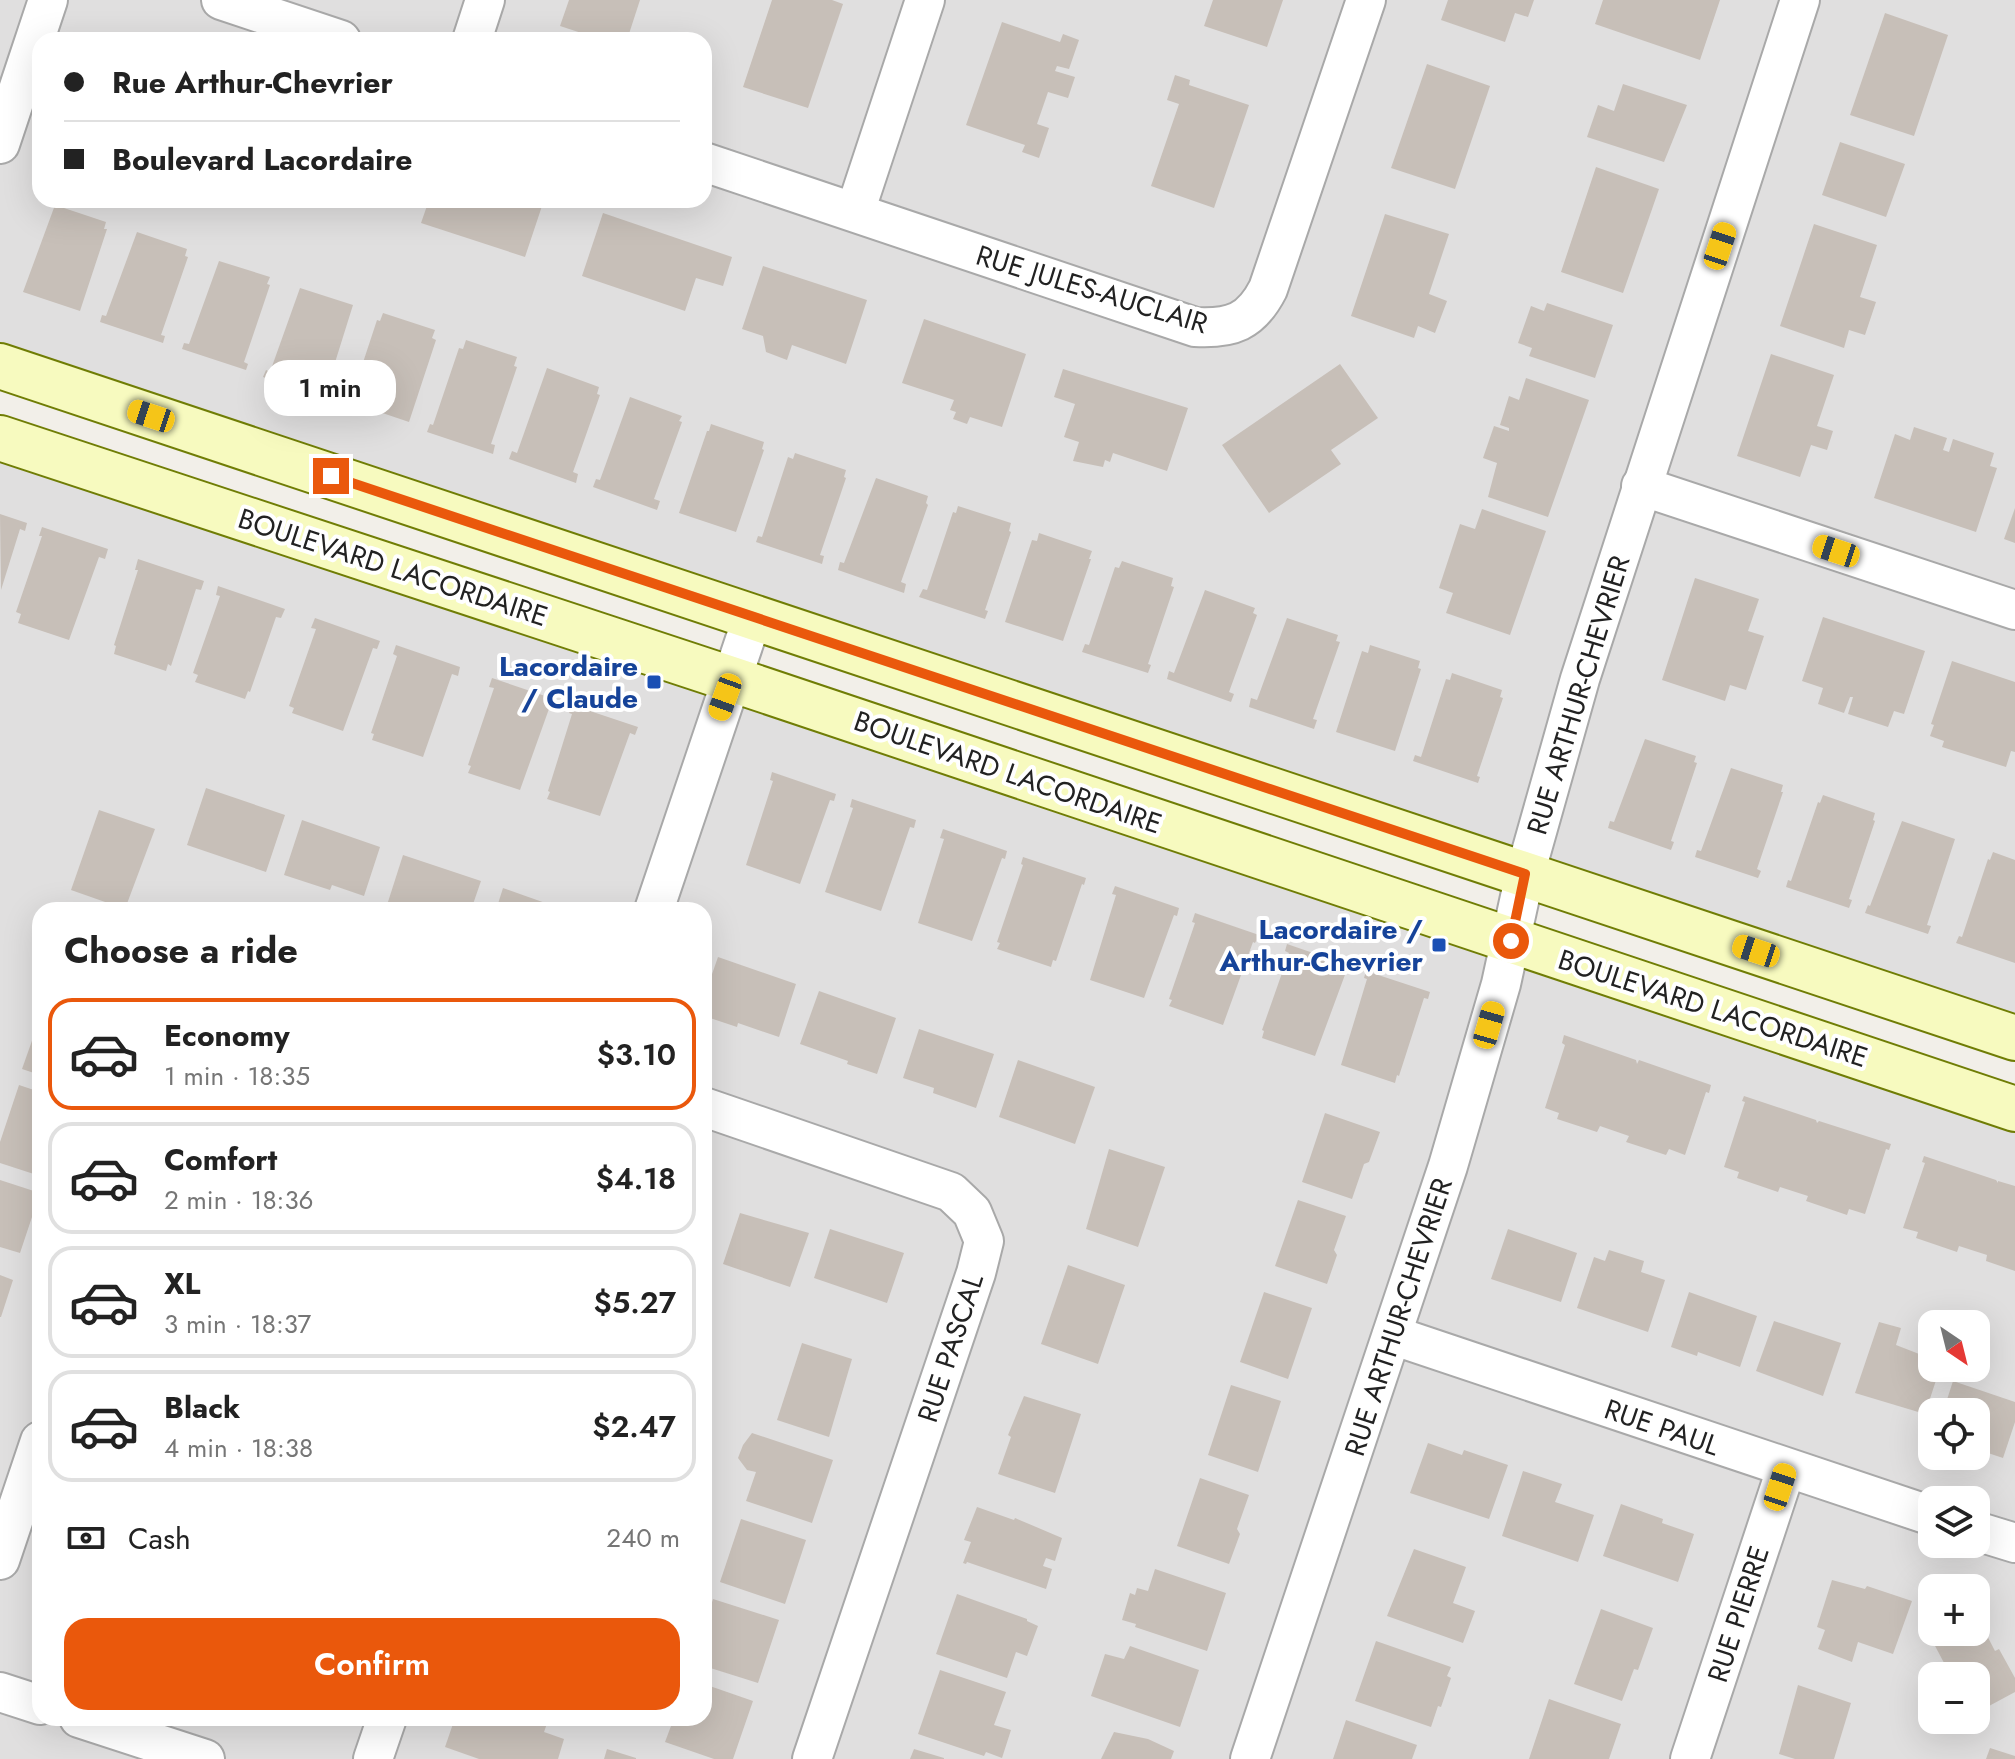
<!DOCTYPE html>
<meta charset="utf-8">
<style>
body{margin:0;font-family:Jost,sans-serif;background:#f2f2f2;color:#222;height:100vh;display:flex;flex-direction:column;font-size:30px;white-space:nowrap}
*{box-sizing:border-box;margin:0}
p{font-size:26px;color:#767676}
.icon{flex:none;width:44px;height:44px;fill:none;stroke:currentColor;stroke-width:2;stroke-linecap:round;stroke-linejoin:round}
.map{position:relative;flex:1;overflow:hidden}
.sheet{position:absolute;left:32px;top:902px;width:680px;height:824px;display:flex;flex-direction:column;background:#fff;border-radius:24px;box-shadow:0 8px 32px #0002}
.sheet>*{flex:none}
.hud{position:absolute;left:32px;top:32px;width:680px;height:176px;border-radius:24px;box-shadow:0 8px 32px #0002;display:grid;align-content:center;height:176px;padding:0 32px;background:#fff}
.needle{width:52px;rotate:145deg}
.buttons{position:absolute;left:1918px;top:1310px;display:grid;gap:16px}
.buttons a{display:grid;place-items:center;width:72px;height:72px;border-radius:16px;background:#fff;box-shadow:0 8px 32px #0002;font-size:40px}
.end{position:absolute;width:36px;height:36px;margin:-18px;border:10px solid #ea580c;background:#fff;box-shadow:0 0 0 4px #fff}
.from{border-radius:50%}
.bubble{position:absolute;height:56px;border-radius:24px;background:#fff;box-shadow:0 8px 32px #0002;font-size:26px;font-weight:600;line-height:56px;text-align:center}
.car{position:absolute;width:24px;height:48px;margin:-24px -12px;border-radius:10px;box-shadow:0 0 6px 2px #0007;background:linear-gradient(#f5c518 24%,#345 0 40%,#f5c518 0 76%,#345 0 86%,#f5c518 0)}
.hud b{display:flex;align-items:center;gap:28px;height:76px;font-size:30px}
.hud b+b{border-top:2px solid #e0e0e0}
.hud i{width:20px;height:20px;background:#222}
ul{padding:0;list-style:none}
li{display:flex;align-items:center;gap:24px;height:112px;margin:0 16px 12px;padding:0 16px;border:4px solid #e0e0e0;border-radius:24px}
li div{flex:1}
li b{display:block;font-size:30px}
li em{font-style:normal;font-weight:600}
li.selected{border-color:#ea580c}
li>.icon{width:72px;height:72px;stroke-width:1.5}
h2{padding:0 32px;font-size:36px;line-height:96px}
.pay{display:flex;align-items:center;gap:20px;height:88px;padding:0 32px;font-size:30px}
.pay p{margin-inline-start:auto}
.cta{display:flex;gap:16px;margin-top:auto;padding:16px 32px}
.cta a{flex:1;height:92px;border-radius:24px;background:#ea580c;color:#fff;font-size:32px;font-weight:600;line-height:92px;text-align:center}
.map>svg:first-child{display:block}
.residential{fill:#e0dfdf;fill-rule:evenodd}
.building{fill:#c7bfb8}
.lines{fill:none;stroke-linecap:round;stroke-linejoin:round}
.minor-casing{stroke:#a9a9a9;stroke-width:42}
.secondary-casing{stroke:#707d05;stroke-width:48}
.minor{stroke:#fff;stroke-width:38}
.secondary{stroke:#f7fabf;stroke-width:44}
.route{stroke:#ea580c;stroke-width:10}
.transit-dot{fill:#1a4fb4;stroke:#fff;stroke-width:3}
.labels{text-anchor:middle;stroke-width:8;stroke-linejoin:round;paint-order:stroke}
.street-label{font-size:28px;fill:#222;stroke:#fff}
.transit-label{font-size:28px;font-weight:bold;fill:#164399;stroke:#fff;text-anchor:end}
</style>
<div class="map">
<svg width="2015" height="1759" viewBox="0 0 2015 1759">
<rect width="100%" height="100%" fill="#f2efe9"/>
<g class="residential">
<path d="M 0,0 L 2015,0 L 2015,1038 L 0,366 ZM 40,40 L 704,40 L 704,200 L 40,200 Z"/>
<path d="M 0,430 L 2015,1108 L 2015,1759 L 0,1759 ZM 40,910 L 704,910 L 704,1718 L 40,1718 ZM 1932,1324 L 1976,1324 L 1976,1368 L 1932,1368 ZM 1932,1412 L 1976,1412 L 1976,1456 L 1932,1456 ZM 1932,1500 L 1976,1500 L 1976,1544 L 1932,1544 ZM 1932,1588 L 1976,1588 L 1976,1632 L 1932,1632 ZM 1932,1676 L 1976,1676 L 1976,1720 L 1932,1720 Z"/>
</g>
<g class="building">
<polygon points="569,0 640,0 627,40 603,40 560,26"/>
<polygon points="772,0 832,0 843,4 808,108 743,87"/>
<polygon points="1213,0 1283,0 1267,47 1204,26"/>
<polygon points="1448,0 1534,0 1528,17 1515,13 1505,42 1441,20"/>
<polygon points="1603,0 1720,0 1700,60 1595,24"/>
<polygon points="1885,13 1948,35 1914,136 1850,115"/>
<polygon points="1002,22 1060,42 1063,34 1079,40 1069,69 1057,66 1055,71 1075,77 1068,98 1048,92 1037,124 1049,128 1039,158 1022,152 1025,145 966,125"/>
<polygon points="1427,64 1490,86 1455,189 1391,168"/>
<polygon points="1175,75 1190,80 1189,85 1249,105 1214,208 1151,186 1179,104 1167,100"/>
<polygon points="1623,84 1687,105 1664,162 1587,137 1598,105 1614,111"/>
<polygon points="1840,142 1905,164 1886,217 1822,195"/>
<polygon points="1596,167 1659,189 1623,293 1561,272"/>
<polygon points="429,200 544,200 525,257 421,223"/>
<polygon points="55,205 106,222 104,229 107,229 80,311 23,292"/>
<polygon points="603,213 732,257 723,286 696,278 685,311 582,276"/>
<polygon points="1385,214 1449,234 1429,294 1447,301 1435,333 1418,326 1414,338 1351,316"/>
<polygon points="1814,224 1877,245 1860,297 1876,302 1865,335 1849,330 1844,348 1780,326"/>
<polygon points="137,232 187,249 185,256 188,257 161,335 165,336 163,343 100,322 102,315 106,316"/>
<polygon points="219,261 270,277 267,284 270,285 244,362 248,364 246,370 182,349 184,343 189,344"/>
<polygon points="763,266 867,300 846,364 792,345 787,360 766,352 763,336 742,329"/>
<polygon points="300,288 353,305 327,388 324,387 321,396 263,377 266,370 270,372"/>
<polygon points="1547,303 1613,325 1595,378 1529,356 1532,348 1518,343 1531,306 1544,311"/>
<polygon points="383,313 435,330 432,338 436,340 409,422 350,402 377,320 380,321"/>
<polygon points="924,319 1026,354 1002,427 970,417 967,424 953,419 956,412 950,410 954,400 902,383"/>
<polygon points="466,340 517,357 514,366 517,367 491,444 495,445 493,454 427,432 430,424 433,425 459,348 463,349"/>
<polygon points="1771,354 1834,375 1817,426 1833,431 1827,450 1811,445 1800,477 1737,456"/>
<polygon points="1340,364 1378,418 1331,450 1341,464 1269,513 1222,445"/>
<polygon points="547,368 599,387 597,394 600,395 573,472 578,474 576,483 509,459 512,451 517,453"/>
<polygon points="1063,369 1188,408 1167,471 1113,453 1110,462 1105,460 1103,467 1073,461 1079,442 1064,437 1075,404 1054,397"/>
<polygon points="1526,378 1589,400 1548,517 1488,497 1497,463 1483,458 1494,426 1509,431 1509,428 1500,425 1509,396 1519,400"/>
<polygon points="630,397 682,416 679,421 682,422 654,499 660,501 657,510 593,487 596,479 600,480"/>
<polygon points="711,424 764,442 762,449 764,450 736,532 679,513 707,431 709,431"/>
<polygon points="1914,427 1947,438 1943,450 1949,452 1953,439 1994,453 1990,466 1997,468 1976,532 1874,498 1895,434 1910,440"/>
<polygon points="795,453 846,470 844,477 846,478 820,555 824,556 822,564 756,542 758,536 762,537 788,457 793,459"/>
<polygon points="876,478 928,496 926,503 928,505 901,582 906,584 904,593 838,570 840,562 844,563"/>
<polygon points="958,506 1011,523 1009,531 1011,532 985,610 988,611 985,619 919,597 923,589 927,590 953,512 956,513"/>
<polygon points="2015,508 2015,543 2004,539"/>
<polygon points="1482,509 1546,531 1510,635 1446,613 1453,593 1439,588 1460,524 1475,529"/>
<polygon points="0,514 27,523 25,531 20,529 1,590"/>
<polygon points="42,527 108,549 105,559 99,557 69,640 18,623 21,614 16,612 42,536 39,536"/>
<polygon points="1039,533 1092,551 1089,559 1091,559 1063,641 1005,622 1032,540 1037,541"/>
<polygon points="138,559 204,581 201,590 196,589 171,666 168,664 166,671 114,654 116,646 114,645 138,570 135,570"/>
<polygon points="1122,561 1173,578 1171,586 1174,587 1148,664 1151,665 1148,673 1082,652 1085,644 1089,645 1115,567 1119,568"/>
<polygon points="1695,578 1759,599 1748,631 1764,636 1746,690 1730,685 1725,701 1662,680"/>
<polygon points="218,586 285,609 281,618 276,617 250,692 248,691 245,699 195,682 198,675 193,673 220,596 216,595"/>
<polygon points="1205,590 1255,608 1253,613 1257,615 1229,692 1234,694 1231,702 1167,679 1169,671 1174,673"/>
<polygon points="1823,617 1925,651 1904,714 1894,711 1888,727 1848,714 1853,697 1850,697 1844,713 1818,704 1823,688 1802,681"/>
<polygon points="315,618 380,641 377,649 373,648 343,731 292,713 294,708 289,706 316,629 311,628"/>
<polygon points="1287,618 1338,635 1336,641 1340,642 1313,719 1317,720 1314,729 1249,707 1251,698 1257,700"/>
<polygon points="396,645 460,667 458,676 452,674 423,757 372,740 374,734 371,733 397,656 393,654"/>
<polygon points="1370,645 1420,661 1418,668 1421,669 1395,751 1336,732 1362,651 1368,653"/>
<polygon points="1952,661 2015,682 2015,752 2011,751 2006,767 1942,747 1944,741 1930,736 1934,725 1931,724"/>
<polygon points="1452,673 1502,690 1500,697 1503,698 1477,776 1480,777 1478,783 1413,761 1415,755 1421,757 1446,679 1450,680"/>
<polygon points="492,678 557,700 555,708 550,706 520,790 468,773 471,766 468,765 494,688 489,687"/>
<polygon points="572,705 638,727 635,735 630,733 600,816 547,799 550,792 548,791 572,714 569,713"/>
<polygon points="1645,739 1696,756 1694,762 1697,763 1671,841 1674,842 1671,850 1608,828 1610,821 1614,822"/>
<polygon points="1731,768 1783,785 1781,792 1783,792 1757,869 1761,871 1758,878 1695,857 1697,850 1701,851"/>
<polygon points="772,772 836,794 834,801 830,800 800,884 746,865 773,781 770,780"/>
<polygon points="206,788 285,815 266,872 187,845"/>
<polygon points="1823,795 1875,813 1873,820 1875,821 1849,899 1852,900 1849,908 1786,887 1788,880 1791,881 1818,802 1820,803"/>
<polygon points="852,799 916,820 914,828 910,827 881,911 825,892 853,808 850,807"/>
<polygon points="99,810 155,829 125,909 71,890"/>
<polygon points="302,820 380,847 364,896 332,885 330,890 284,875"/>
<polygon points="1902,821 1955,839 1927,925 1931,926 1928,934 1865,913 1868,905 1870,906"/>
<polygon points="943,829 1007,851 1005,859 1002,858 972,941 918,923 944,839 940,838"/>
<polygon points="1993,852 2015,860 2015,963 1956,943 1959,936 1962,937 1988,859 1990,860"/>
<polygon points="403,855 481,881 471,910 403,910 387,905"/>
<polygon points="1023,857 1086,878 1084,885 1082,884 1056,961 1053,960 1051,967 997,949 1000,943 997,942 1023,865 1021,864"/>
<polygon points="1115,886 1179,908 1177,916 1174,915 1144,998 1090,980 1116,895 1112,894"/>
<polygon points="503,888 565,910 496,910"/>
<polygon points="1195,913 1259,935 1255,943 1253,942 1223,1025 1169,1006 1172,1000 1169,999 1195,923 1192,922"/>
<polygon points="1287,944 1351,966 1349,973 1346,972 1315,1056 1262,1038 1264,1031 1262,1030 1289,953 1285,951"/>
<polygon points="718,957 796,984 779,1037 738,1023 737,1027 704,1016 704,997"/>
<polygon points="1366,971 1430,992 1428,999 1424,998 1399,1076 1397,1075 1395,1083 1341,1065 1367,979 1364,978"/>
<polygon points="819,991 896,1018 877,1074 847,1064 848,1061 800,1044"/>
<polygon points="40,1018 40,1075 22,1069"/>
<polygon points="919,1029 994,1054 976,1108 933,1093 934,1088 903,1078"/>
<polygon points="1564,1035 1636,1060 1637,1064 1639,1060 1711,1085 1709,1093 1706,1092 1685,1155 1669,1149 1666,1155 1626,1142 1629,1136 1600,1126 1597,1132 1557,1119 1559,1113 1545,1108 1565,1045 1562,1043"/>
<polygon points="1018,1060 1095,1087 1075,1144 999,1117"/>
<polygon points="19,1085 40,1092 40,1176 0,1163 0,1142"/>
<polygon points="1744,1096 1816,1120 1817,1123 1819,1121 1891,1144 1889,1150 1886,1149 1865,1214 1849,1209 1847,1215 1806,1201 1808,1196 1780,1187 1778,1192 1737,1178 1739,1172 1724,1167 1745,1102 1742,1101"/>
<polygon points="1325,1113 1380,1132 1369,1162 1364,1164 1352,1199 1302,1182"/>
<polygon points="1109,1149 1165,1167 1138,1247 1086,1229"/>
<polygon points="1924,1156 1996,1180 1998,1183 1998,1181 2015,1186 2015,1271 1986,1261 1987,1255 1959,1246 1957,1252 1916,1238 1918,1232 1903,1228 1925,1163 1922,1162"/>
<polygon points="0,1180 40,1193 20,1253 0,1247"/>
<polygon points="1298,1200 1346,1216 1334,1250 1337,1255 1327,1284 1275,1266"/>
<polygon points="740,1213 809,1233 790,1287 723,1264"/>
<polygon points="830,1229 904,1253 887,1303 814,1278"/>
<polygon points="1508,1229 1577,1253 1561,1302 1491,1279"/>
<polygon points="1609,1250 1644,1261 1641,1272 1665,1280 1648,1332 1577,1308 1594,1257 1605,1261"/>
<polygon points="1068,1265 1125,1285 1098,1364 1041,1344"/>
<polygon points="0,1275 13,1280 1,1317 0,1317"/>
<polygon points="1264,1292 1312,1308 1288,1379 1240,1362"/>
<polygon points="1689,1292 1757,1316 1740,1367 1698,1352 1697,1356 1671,1347"/>
<polygon points="1774,1321 1841,1343 1823,1396 1756,1371"/>
<polygon points="1879,1322 1901,1328 1896,1345 1932,1359 1932,1368 1940,1368 1925,1414 1855,1393"/>
<polygon points="802,1343 852,1359 829,1437 777,1420"/>
<polygon points="1953,1381 2015,1402 2015,1422 2003,1458 1976,1449 1976,1412 1943,1412"/>
<polygon points="1231,1385 1281,1401 1258,1472 1208,1455"/>
<polygon points="1024,1396 1081,1414 1055,1493 998,1474 1011,1437 1008,1435"/>
<polygon points="752,1433 833,1460 812,1523 746,1501 756,1472 747,1470 738,1458 743,1445"/>
<polygon points="1428,1443 1462,1455 1464,1450 1508,1465 1489,1519 1410,1493"/>
<polygon points="1523,1471 1562,1484 1555,1502 1594,1515 1578,1562 1502,1536"/>
<polygon points="1200,1478 1249,1495 1237,1529 1240,1534 1229,1564 1177,1546"/>
<polygon points="1621,1504 1663,1519 1662,1523 1694,1534 1678,1582 1603,1556"/>
<polygon points="977,1507 1014,1520 1015,1518 1062,1538 1055,1561 1046,1558 1043,1566 1052,1569 1046,1589 967,1562 966,1564 963,1563 971,1542 964,1540"/>
<polygon points="741,1519 806,1540 785,1604 720,1582"/>
<polygon points="1414,1549 1466,1567 1453,1603 1475,1611 1463,1643 1387,1616"/>
<polygon points="1155,1569 1226,1593 1207,1651 1135,1627 1136,1624 1122,1620 1130,1593 1135,1595 1137,1588 1148,1591"/>
<polygon points="1832,1580 1865,1589 1867,1586 1912,1601 1893,1654 1858,1642 1852,1662 1818,1649 1825,1630 1817,1627"/>
<polygon points="957,1594 1027,1619 1027,1621 1038,1626 1027,1656 1016,1652 1007,1678 936,1654"/>
<polygon points="713,1599 779,1620 758,1683 704,1666 704,1627"/>
<polygon points="1601,1609 1653,1628 1638,1670 1634,1669 1622,1701 1574,1684"/>
<polygon points="1979,1620 1995,1651 1999,1649 2015,1678 2015,1692 1976,1713 1976,1676 1951,1676 1934,1644 1957,1632 1976,1632 1976,1622"/>
<polygon points="1376,1641 1451,1667 1447,1676 1451,1678 1441,1707 1438,1706 1431,1727 1355,1701"/>
<polygon points="1130,1646 1199,1670 1180,1727 1091,1696 1105,1654 1124,1659"/>
<polygon points="940,1670 1006,1692 994,1725 1011,1730 1002,1758 986,1752 984,1756 918,1734"/>
<polygon points="704,1684 753,1701 733,1759 714,1759 665,1742 674,1718 704,1718"/>
<polygon points="1798,1685 1851,1703 1834,1759 1795,1759 1779,1754"/>
<polygon points="1549,1699 1621,1724 1609,1759 1529,1759"/>
<polygon points="455,1718 549,1718 544,1732 564,1739 558,1759 479,1759 445,1747"/>
<polygon points="1346,1720 1417,1745 1412,1759 1333,1759"/>
<polygon points="1114,1732 1148,1739 1174,1751 1171,1759 1101,1759"/>
<polygon points="1990,1748 2015,1756 2015,1759 1986,1759"/>
<polygon points="607,1749 636,1758 636,1759 604,1759"/>
<polygon points="914,1749 944,1758 944,1759 910,1759"/>
</g>
<g class="lines">
<g class="minor-casing">
<g id="minor">
<polyline points="221,0 341,40"/>
<polyline points="472,40 485,0"/>
<polyline points="0,144 48,0"/>
<path d="M 704,162 L 1195,327 C 1232,329 1251,322 1268,289 L 1366,0"/>
<polyline points="855,212 925,0"/>
<polyline points="1641,486 2015,610"/>
<polyline points="654,910 753,616"/>
<polyline points="704,1107 951,1192 972,1212 984,1241 976,1273 812,1759"/>
<polyline points="1392,1335 1932,1516"/>
<polyline points="1976,1531 2015,1543"/>
<polyline points="0,1560 40,1441"/>
<polyline points="0,1692 40,1705"/>
<polyline points="79,1718 205,1759"/>
<polyline points="373,1759 387,1718"/>
<polyline points="1250,1759 1448,1166 1501,984 1525,874 1580,679 1800,0"/>
<polyline points="1690,1759 1786,1469"/>
</g>
</g>
<g class="secondary-casing">
<g id="secondary">
<polyline points="0,366 2015,1038"/>
<polyline points="0,438 731,679 2015,1109"/>
</g>
</g>
<use href="#minor" class="minor"/>
<use href="#secondary" class="secondary"/>
</g>
<g class="lines">
<polyline class="route" points="331,476 1525,874 1511,941"/>
</g>
<g class="transit-dot">
<rect x="646" y="674" width="16" height="16" rx="4"/>
<rect x="1431" y="937" width="16" height="16" rx="4"/>
</g>
<g class="labels">
<g class="street-label">
<text transform="translate(1092 289) rotate(17)" y="10">RUE JULES-AUCLAIR</text>
<text transform="translate(393 567) rotate(18)" y="10">BOULEVARD LACORDAIRE</text>
<text transform="translate(1578 695) rotate(-73)" y="10">RUE ARTHUR-CHEVRIER</text>
<text transform="translate(1008 772) rotate(19)" y="10">BOULEVARD LACORDAIRE</text>
<text transform="translate(1713 1008) rotate(18)" y="10">BOULEVARD LACORDAIRE</text>
<text transform="translate(1398 1317) rotate(-72)" y="10">RUE ARTHUR-CHEVRIER</text>
<text transform="translate(950 1348) rotate(-72)" y="10">RUE PASCAL</text>
<text transform="translate(1662 1427) rotate(19)" y="10">RUE PAUL</text>
<text transform="translate(1738 1614) rotate(-72)" y="10">RUE PIERRE</text>
</g>
<g class="transit-label">
<text x="638" y="676">Lacordaire<tspan x="638" dy="32">/ Claude</tspan></text>
<text x="1423" y="939">Lacordaire /<tspan x="1423" dy="32">Arthur-Chevrier</tspan></text>
</g>
</g>
</svg>
<div class="buttons">
<a><svg class="needle" viewBox="-14 -14 28 28"><path d="M0-13l5 13h-10z" fill="#e53935"/><path d="M0 13l5-13h-10z" fill="#767676"/></svg></a>
<a><svg class="icon" aria-label="locate" viewBox="0 0 24 24"><circle cx="12" cy="12" r="6"/><path d="M12 2v4M12 18v4M2 12h4M18 12h4"/></svg></a>
<a><svg class="icon" aria-label="layers" viewBox="0 0 24 24"><path d="M12 4l9 5-9 5-9-5zM3 14l9 5 9-5"/></svg></a>
<a>+</a>
<a>−</a>
</div>
<i class="end from" style="left:1511px;top:941px"></i>
<i class="end" style="left:331px;top:476px"></i>
<div class="bubble" style="left:264px;top:360px;width:132px">1 min</div>
<i class="car" style="left:1720px;top:246px;rotate:18deg"></i>
<i class="car" style="left:151px;top:416px;rotate:288deg"></i>
<i class="car" style="left:1836px;top:551px;rotate:288deg"></i>
<i class="car" style="left:725px;top:697px;rotate:200deg"></i>
<i class="car" style="left:1756px;top:951px;rotate:288deg"></i>
<i class="car" style="left:1489px;top:1025px;rotate:16deg"></i>
<i class="car" style="left:1780px;top:1487px;rotate:18deg"></i>
<div class="hud">
<b><i class="from"></i>Rue Arthur-Chevrier</b>
<b><i></i>Boulevard Lacordaire</b>
</div>
<section class="sheet">
<h2>Choose a ride</h2>
<ul>
<li class="selected"><svg class="icon" aria-label="car" viewBox="0 0 24 24"><path d="M5 17H2v-5l4-1 3-4h7l3 4 3 1v5h-3M9 17h6M6 11h13"/><circle cx="7" cy="17" r="2"/><circle cx="17" cy="17" r="2"/></svg><div><b>Economy</b><p>1 min · 18:35</p></div><em>$3.10</em></li>
<li><svg class="icon" aria-label="car" viewBox="0 0 24 24"><path d="M5 17H2v-5l4-1 3-4h7l3 4 3 1v5h-3M9 17h6M6 11h13"/><circle cx="7" cy="17" r="2"/><circle cx="17" cy="17" r="2"/></svg><div><b>Comfort</b><p>2 min · 18:36</p></div><em>$4.18</em></li>
<li><svg class="icon" aria-label="car" viewBox="0 0 24 24"><path d="M5 17H2v-5l4-1 3-4h7l3 4 3 1v5h-3M9 17h6M6 11h13"/><circle cx="7" cy="17" r="2"/><circle cx="17" cy="17" r="2"/></svg><div><b>XL</b><p>3 min · 18:37</p></div><em>$5.27</em></li>
<li><svg class="icon" aria-label="car" viewBox="0 0 24 24"><path d="M5 17H2v-5l4-1 3-4h7l3 4 3 1v5h-3M9 17h6M6 11h13"/><circle cx="7" cy="17" r="2"/><circle cx="17" cy="17" r="2"/></svg><div><b>Black</b><p>4 min · 18:38</p></div><em>$2.47</em></li>
</ul>
<div class="pay"><svg class="icon" aria-label="cash" viewBox="0 0 24 24"><path d="M3 7h18v10H3z"/><circle cx="12" cy="12" r="2"/></svg>Cash<p>240 m</p></div>
<div class="cta"><a>Confirm</a></div>
</section>
</div>
